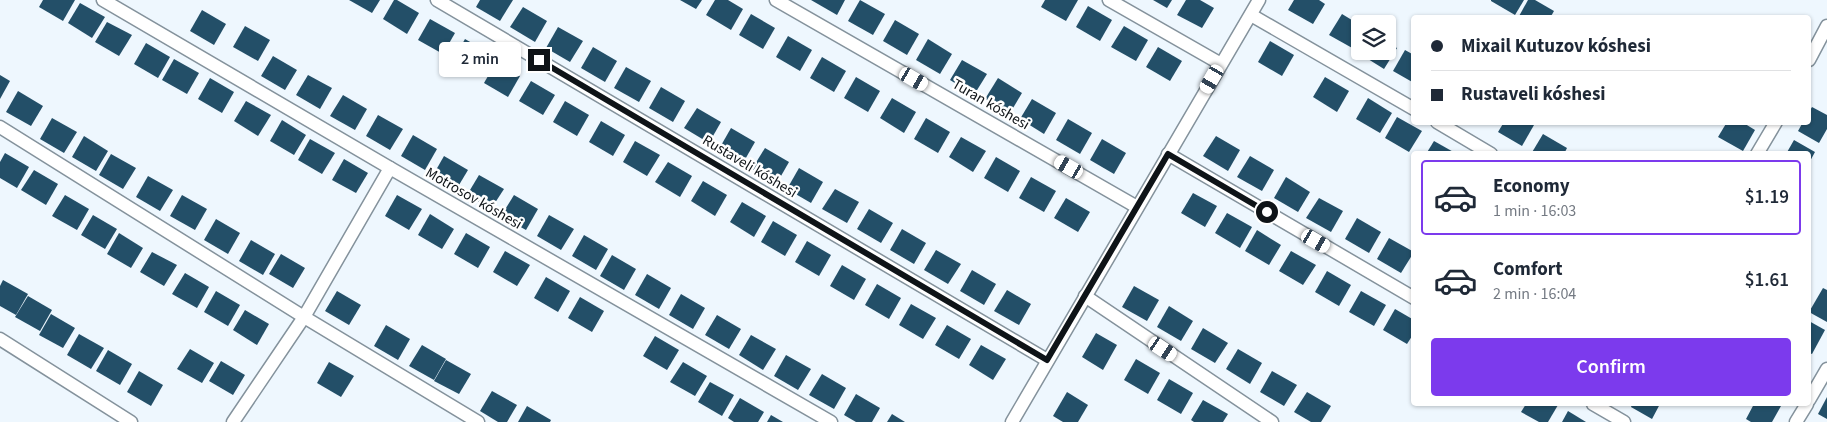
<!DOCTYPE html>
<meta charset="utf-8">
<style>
body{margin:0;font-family:"Source Sans 3",sans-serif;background:#f6f6f7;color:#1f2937;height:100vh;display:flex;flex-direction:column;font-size:19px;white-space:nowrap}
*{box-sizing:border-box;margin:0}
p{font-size:16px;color:#747a83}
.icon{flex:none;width:28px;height:28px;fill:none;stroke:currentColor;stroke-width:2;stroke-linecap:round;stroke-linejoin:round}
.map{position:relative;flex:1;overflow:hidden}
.side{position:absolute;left:1411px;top:151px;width:400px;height:255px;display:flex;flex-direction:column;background:#fff;border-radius:5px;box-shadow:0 1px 4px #0004}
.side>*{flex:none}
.banner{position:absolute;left:1411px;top:15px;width:400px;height:110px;border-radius:5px;box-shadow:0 1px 4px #0004;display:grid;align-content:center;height:110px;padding:0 20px;background:#fff}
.tools{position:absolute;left:1351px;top:15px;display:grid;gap:10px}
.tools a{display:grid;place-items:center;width:45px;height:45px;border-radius:5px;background:#fff;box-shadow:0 1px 4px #0004;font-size:25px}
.end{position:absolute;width:22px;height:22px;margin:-11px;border:6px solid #0e1317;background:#fff;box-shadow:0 0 0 2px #fff}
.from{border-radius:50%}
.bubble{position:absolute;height:35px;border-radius:5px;background:#fff;box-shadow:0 1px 4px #0004;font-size:16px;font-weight:600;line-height:35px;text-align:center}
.car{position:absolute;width:15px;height:30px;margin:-15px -8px;border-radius:6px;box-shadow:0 0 4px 1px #0007;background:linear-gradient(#fff 24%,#345 0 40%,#fff 0 76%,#345 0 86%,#fff 0)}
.banner b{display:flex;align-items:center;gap:18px;height:48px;font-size:19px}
.banner b+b{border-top:1px solid #e0e1e3}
.banner i{width:12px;height:12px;background:#1f2937}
ul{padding:9px 0 0;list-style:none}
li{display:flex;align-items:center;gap:15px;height:75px;margin:0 10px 8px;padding:0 10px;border:2px solid transparent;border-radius:5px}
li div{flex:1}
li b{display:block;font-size:19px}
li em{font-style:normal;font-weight:600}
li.on{border-color:#7c3aed}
li>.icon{width:45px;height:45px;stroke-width:1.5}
.button{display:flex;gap:10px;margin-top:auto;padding:10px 20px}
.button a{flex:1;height:58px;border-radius:5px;background:#7c3aed;color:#fff;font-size:20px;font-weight:600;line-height:58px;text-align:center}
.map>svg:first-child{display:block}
.building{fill:#234f68}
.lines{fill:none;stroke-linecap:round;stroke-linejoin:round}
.street-casing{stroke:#84929c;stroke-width:15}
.street{stroke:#fff;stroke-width:12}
.route{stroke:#0e1317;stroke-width:6}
.labels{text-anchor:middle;stroke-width:5;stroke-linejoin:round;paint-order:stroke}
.street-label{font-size:15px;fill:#0e1317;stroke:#fff}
</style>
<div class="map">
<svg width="1827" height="422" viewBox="0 0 1827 422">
<rect width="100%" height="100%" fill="#eef7fe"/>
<g class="building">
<polygon points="43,0 75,0 63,21 39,7"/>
<polygon points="349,0 380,0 372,13"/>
<polygon points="394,0 397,0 419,13 407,34 383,19"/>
<polygon points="480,0 513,0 500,21 476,7"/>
<polygon points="680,0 702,0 696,9"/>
<polygon points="715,0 728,0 743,9 731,30 706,15"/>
<polygon points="811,0 845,0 837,15"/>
<polygon points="860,0 885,14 873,35 848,21"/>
<polygon points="1045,0 1078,0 1066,21 1041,7"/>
<polygon points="1153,0 1172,0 1167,8"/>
<polygon points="1186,0 1200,0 1214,8 1202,28 1177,15"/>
<polygon points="1294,0 1319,0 1325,4 1313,24 1288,10"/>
<polygon points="1491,0 1524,0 1515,15 1491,1"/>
<polygon points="1528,0 1535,0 1554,11 1550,18 1518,18"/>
<polygon points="80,3 105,17 92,38 68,23"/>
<polygon points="1088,6 1112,20 1100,41 1076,27"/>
<polygon points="523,7 547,21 535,42 510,27"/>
<polygon points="202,10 226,24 214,45 190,31"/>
<polygon points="751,14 775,28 763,49 739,35"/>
<polygon points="1342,14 1360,25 1360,38 1354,49 1329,35"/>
<polygon points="430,19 455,33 443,54 418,40"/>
<polygon points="895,20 919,34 907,55 883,41"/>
<polygon points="107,22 132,35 119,56 95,42"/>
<polygon points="245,26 270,40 258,61 233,47"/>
<polygon points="1124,26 1148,40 1136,61 1111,47"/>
<polygon points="558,27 583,41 570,62 546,48"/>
<polygon points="788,36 812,50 800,71 776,57"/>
<polygon points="465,39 489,53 477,74 453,60"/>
<polygon points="928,39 952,54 940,74 916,60"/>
<polygon points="1270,41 1294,55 1282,76 1258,62"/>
<polygon points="146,43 170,57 158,78 134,64"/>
<polygon points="1388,43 1397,48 1384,69 1360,54 1362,51 1388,51"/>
<polygon points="593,47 617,61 605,82 581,68"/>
<polygon points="1158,47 1182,61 1170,81 1146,67"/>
<polygon points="1405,50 1414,55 1414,83 1393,71"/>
<polygon points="273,56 297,70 285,90 261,76"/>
<polygon points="822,57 846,71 834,92 810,78"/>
<polygon points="174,59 199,73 187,94 162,80"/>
<polygon points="962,60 987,74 974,95 950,80"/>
<polygon points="496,62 520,76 508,97 484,83"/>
<polygon points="626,67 651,81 639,102 614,88"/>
<polygon points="0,75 10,81 0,99"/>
<polygon points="308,75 332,88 320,109 296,95"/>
<polygon points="856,77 880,91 868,112 844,98"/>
<polygon points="1325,77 1349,91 1337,112 1313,97"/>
<polygon points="210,78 234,92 222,113 198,99"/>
<polygon points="998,78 1022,93 1010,113 985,99"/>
<polygon points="531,81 555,95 543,115 519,101"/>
<polygon points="661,87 685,101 673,122 649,108"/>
<polygon points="18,91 43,106 31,126 6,112"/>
<polygon points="343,95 367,109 355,130 330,116"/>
<polygon points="892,98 916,112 904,133 880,118"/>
<polygon points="1368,98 1392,113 1380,133 1356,119"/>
<polygon points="1032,99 1056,113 1044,134 1020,119"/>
<polygon points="246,101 271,115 258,136 234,121"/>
<polygon points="565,101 589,115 577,136 553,122"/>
<polygon points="1812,107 1827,115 1827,129 1819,143 1798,131 1803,122 1809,122 1809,112"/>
<polygon points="697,108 721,122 709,143 684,128"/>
<polygon points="378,115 403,129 390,150 366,136"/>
<polygon points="1397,117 1422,131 1409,152 1385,138"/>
<polygon points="52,118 77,132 64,153 40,139"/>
<polygon points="926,118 950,132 938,153 914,139"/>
<polygon points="1068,119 1092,133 1080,154 1056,140"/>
<polygon points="282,120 306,135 294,155 270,141"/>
<polygon points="601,121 625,135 613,156 589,142"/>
<polygon points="1504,122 1530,122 1534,125 1522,146 1498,132"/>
<polygon points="1727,122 1742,122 1755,130 1743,151 1718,137"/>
<polygon points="731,128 755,142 743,163 719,149"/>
<polygon points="1543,134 1567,148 1564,154 1531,154"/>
<polygon points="413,135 437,149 425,170 401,156"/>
<polygon points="84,136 108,151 96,171 72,157"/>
<polygon points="1216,136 1240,150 1228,171 1203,156"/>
<polygon points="961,137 986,151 973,172 949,157"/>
<polygon points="310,139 335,153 322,174 298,160"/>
<polygon points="1102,139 1126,153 1114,174 1090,160"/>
<polygon points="1794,140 1815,152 1809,163 1809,154 1786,154"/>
<polygon points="635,141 660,155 647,176 623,162"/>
<polygon points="1434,141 1457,154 1426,154"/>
<polygon points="765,148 789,162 777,183 752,169"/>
<polygon points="5,153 29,167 17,188 0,178 0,162"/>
<polygon points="111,154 136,168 123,189 99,175"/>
<polygon points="444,156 468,170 456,190 432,177"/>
<polygon points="1250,156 1274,170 1262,191 1237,177"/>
<polygon points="996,157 1020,171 1008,192 984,178"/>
<polygon points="344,159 368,173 356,193 332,180"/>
<polygon points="668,162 692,176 680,197 655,182"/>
<polygon points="799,168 823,182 811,203 787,189"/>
<polygon points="34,170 58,184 46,205 21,190"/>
<polygon points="479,175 504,189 491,209 467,195"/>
<polygon points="148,176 173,190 160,211 136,197"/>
<polygon points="1031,177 1056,191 1044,212 1019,198"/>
<polygon points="1286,177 1310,192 1298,212 1274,198"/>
<polygon points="703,181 727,195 715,216 691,201"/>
<polygon points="835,189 859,202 847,223 822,209"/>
<polygon points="1193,193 1217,206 1205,227 1181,213"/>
<polygon points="65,195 89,209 77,230 52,216"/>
<polygon points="182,195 207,209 195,230 170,216"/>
<polygon points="397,195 422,209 409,230 385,216"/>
<polygon points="514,195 538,209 526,230 501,216"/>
<polygon points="1066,198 1090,212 1078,232 1054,218"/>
<polygon points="1319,198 1343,211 1331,232 1306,218"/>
<polygon points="742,202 766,216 754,237 730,222"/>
<polygon points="869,209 893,223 881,243 857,229"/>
<polygon points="1227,213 1252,227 1240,248 1215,233"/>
<polygon points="430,214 454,229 442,249 418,235"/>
<polygon points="93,215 117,229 105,249 81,235"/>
<polygon points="549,215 574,229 561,250 537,236"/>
<polygon points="1357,218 1381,232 1369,253 1345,239"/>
<polygon points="216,219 240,233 228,254 204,240"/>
<polygon points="773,221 797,235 785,256 761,242"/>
<polygon points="902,229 926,243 914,264 890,250"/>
<polygon points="1257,230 1281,245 1269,265 1245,251"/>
<polygon points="119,233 143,248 131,268 107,254"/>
<polygon points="466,233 490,247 478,268 454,254"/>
<polygon points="584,235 608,249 596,270 572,256"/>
<polygon points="1389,238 1414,252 1401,273 1377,259"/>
<polygon points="251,240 275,254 263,275 239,261"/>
<polygon points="807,241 831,255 819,276 795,262"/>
<polygon points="936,250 961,264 948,284 924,270"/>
<polygon points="505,251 530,265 517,286 493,272"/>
<polygon points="1291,251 1316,265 1303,285 1279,271"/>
<polygon points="152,252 177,265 164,286 140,272"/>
<polygon points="281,254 305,268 293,288 269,274"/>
<polygon points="612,255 636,269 624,290 600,276"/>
<polygon points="842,265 866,279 854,300 830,286"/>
<polygon points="972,270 996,284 984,305 960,291"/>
<polygon points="1327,271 1351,285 1339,306 1315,292"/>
<polygon points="185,273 209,287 197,308 172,294"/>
<polygon points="647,274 671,288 659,309 635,295"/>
<polygon points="546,277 570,291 558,312 534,298"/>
<polygon points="3,280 28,294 16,315 0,306 0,286"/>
<polygon points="877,284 901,298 889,319 865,305"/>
<polygon points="1134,286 1159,300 1147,321 1122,307"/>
<polygon points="1823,288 1827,290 1827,322 1809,312"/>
<polygon points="1007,290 1031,304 1019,325 994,311"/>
<polygon points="216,291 240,305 228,326 204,312"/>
<polygon points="337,291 361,305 349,325 325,311"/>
<polygon points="1361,291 1386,305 1374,326 1349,312"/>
<polygon points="681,294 705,308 693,329 669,315"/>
<polygon points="28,296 52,310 40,331 15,317"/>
<polygon points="580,297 604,311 592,332 568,318"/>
<polygon points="911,304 936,318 923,339 899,325"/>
<polygon points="1169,306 1193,321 1181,341 1157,327"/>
<polygon points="1395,309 1414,320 1414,333 1407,344 1383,330"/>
<polygon points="245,310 269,324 257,345 233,330"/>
<polygon points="51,314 75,328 63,348 39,335"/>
<polygon points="717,315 741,329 729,349 705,335"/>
<polygon points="1809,321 1825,330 1812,354 1809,353"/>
<polygon points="386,325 410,339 398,360 374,346"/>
<polygon points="947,325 971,339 959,359 935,345"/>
<polygon points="1203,328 1228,343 1215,363 1191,349"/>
<polygon points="1096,333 1117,345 1103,370 1082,357"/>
<polygon points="79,334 104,348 91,369 67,355"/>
<polygon points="751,335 776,349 763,370 739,355"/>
<polygon points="655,336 679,350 667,370 643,356"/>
<polygon points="422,345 446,359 434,380 409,366"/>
<polygon points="981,345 1006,359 993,380 969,365"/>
<polygon points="190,349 214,363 202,383 177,369"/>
<polygon points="1238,349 1262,363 1250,384 1226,369"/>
<polygon points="108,350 132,364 120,385 96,371"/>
<polygon points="786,355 811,369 798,390 774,376"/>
<polygon points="1136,359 1160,373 1148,394 1124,380"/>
<polygon points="446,360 471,374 459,394 434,381"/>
<polygon points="221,361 245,375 233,395 209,381"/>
<polygon points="329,362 354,376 341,397 317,383"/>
<polygon points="683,362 707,376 695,396 670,382"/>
<polygon points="139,371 163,385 151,406 127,392"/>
<polygon points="1272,371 1297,385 1284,406 1260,392"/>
<polygon points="822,374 846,388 834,409 809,395"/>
<polygon points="1169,379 1193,393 1181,414 1157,400"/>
<polygon points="710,382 734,395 722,416 698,402"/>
<polygon points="492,391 517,405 507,422 498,422 480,411"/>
<polygon points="1067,392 1088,405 1078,422 1063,422 1053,416"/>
<polygon points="1307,392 1331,406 1321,422 1311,422 1294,412"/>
<polygon points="856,394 880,408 872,422 856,422 844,415"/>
<polygon points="1827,397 1827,419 1818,414"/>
<polygon points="740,398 764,412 758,422 734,422 728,418"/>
<polygon points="1203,400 1228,414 1223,422 1194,422 1191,420"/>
<polygon points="1526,404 1555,404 1558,405 1548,422 1539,422 1521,412"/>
<polygon points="1632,404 1660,404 1652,419 1631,407"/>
<polygon points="1754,404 1776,404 1781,406 1772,422 1751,422 1746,419"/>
<polygon points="527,406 551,420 550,422 518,422"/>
<polygon points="1568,411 1586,422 1562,422"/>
<polygon points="892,414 905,422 887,422"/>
<polygon points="771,415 783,422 767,422"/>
</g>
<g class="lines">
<g class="street-casing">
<g id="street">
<polyline points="103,0 390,168 831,422"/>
<polyline points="437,0 1047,360"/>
<polyline points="776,0 1137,207"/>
<polyline points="1109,0 1221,64"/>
<polyline points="1251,15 1414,109"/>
<polyline points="1809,60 1827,26"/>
<polyline points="1437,122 1491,154"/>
<polyline points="0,127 304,317 478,422"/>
<polyline points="1168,154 1414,298"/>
<polyline points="1757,154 1776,122"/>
<polyline points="1085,296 1272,422"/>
<polyline points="0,339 131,422"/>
<polyline points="1809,400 1827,369"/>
<polyline points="1593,404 1624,422"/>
<polyline points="233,422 304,317 390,168"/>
<polyline points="1012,422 1259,0"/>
<polyline points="1796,422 1807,404"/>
</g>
</g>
<use href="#street" class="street"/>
</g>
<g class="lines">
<polyline class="route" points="539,60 1047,360 1168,154 1267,212"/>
</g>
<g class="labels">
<g class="street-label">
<text transform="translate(991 104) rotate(30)" y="5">Turan kóshesi</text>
<text transform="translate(750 166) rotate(31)" y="5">Rustaveli kóshesi</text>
<text transform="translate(474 198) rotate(30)" y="5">Motrosov kóshesi</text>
</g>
</g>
</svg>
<div class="tools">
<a><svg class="icon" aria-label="layers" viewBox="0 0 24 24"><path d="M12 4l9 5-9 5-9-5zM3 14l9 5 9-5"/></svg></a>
</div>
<i class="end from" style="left:1267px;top:212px"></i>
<i class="end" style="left:539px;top:60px"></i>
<div class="bubble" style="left:439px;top:42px;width:82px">2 min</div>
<i class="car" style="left:914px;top:79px;rotate:120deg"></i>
<i class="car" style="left:1212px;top:79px;rotate:210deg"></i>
<i class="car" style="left:1069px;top:167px;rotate:300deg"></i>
<i class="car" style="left:1316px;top:241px;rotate:120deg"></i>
<i class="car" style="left:1163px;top:349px;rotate:124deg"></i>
<div class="banner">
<b><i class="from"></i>Mixail Kutuzov kóshesi</b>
<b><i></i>Rustaveli kóshesi</b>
</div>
<section class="side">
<ul>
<li class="on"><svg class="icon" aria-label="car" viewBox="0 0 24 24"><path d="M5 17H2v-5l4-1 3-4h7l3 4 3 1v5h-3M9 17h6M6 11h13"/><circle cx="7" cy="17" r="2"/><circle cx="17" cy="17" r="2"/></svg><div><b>Economy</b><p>1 min · 16:03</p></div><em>$1.19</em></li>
<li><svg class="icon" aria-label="car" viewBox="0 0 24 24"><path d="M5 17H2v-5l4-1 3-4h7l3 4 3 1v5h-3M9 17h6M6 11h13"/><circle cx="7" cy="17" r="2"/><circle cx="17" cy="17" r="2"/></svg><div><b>Comfort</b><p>2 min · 16:04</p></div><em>$1.61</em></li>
</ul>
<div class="button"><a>Confirm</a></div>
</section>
</div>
